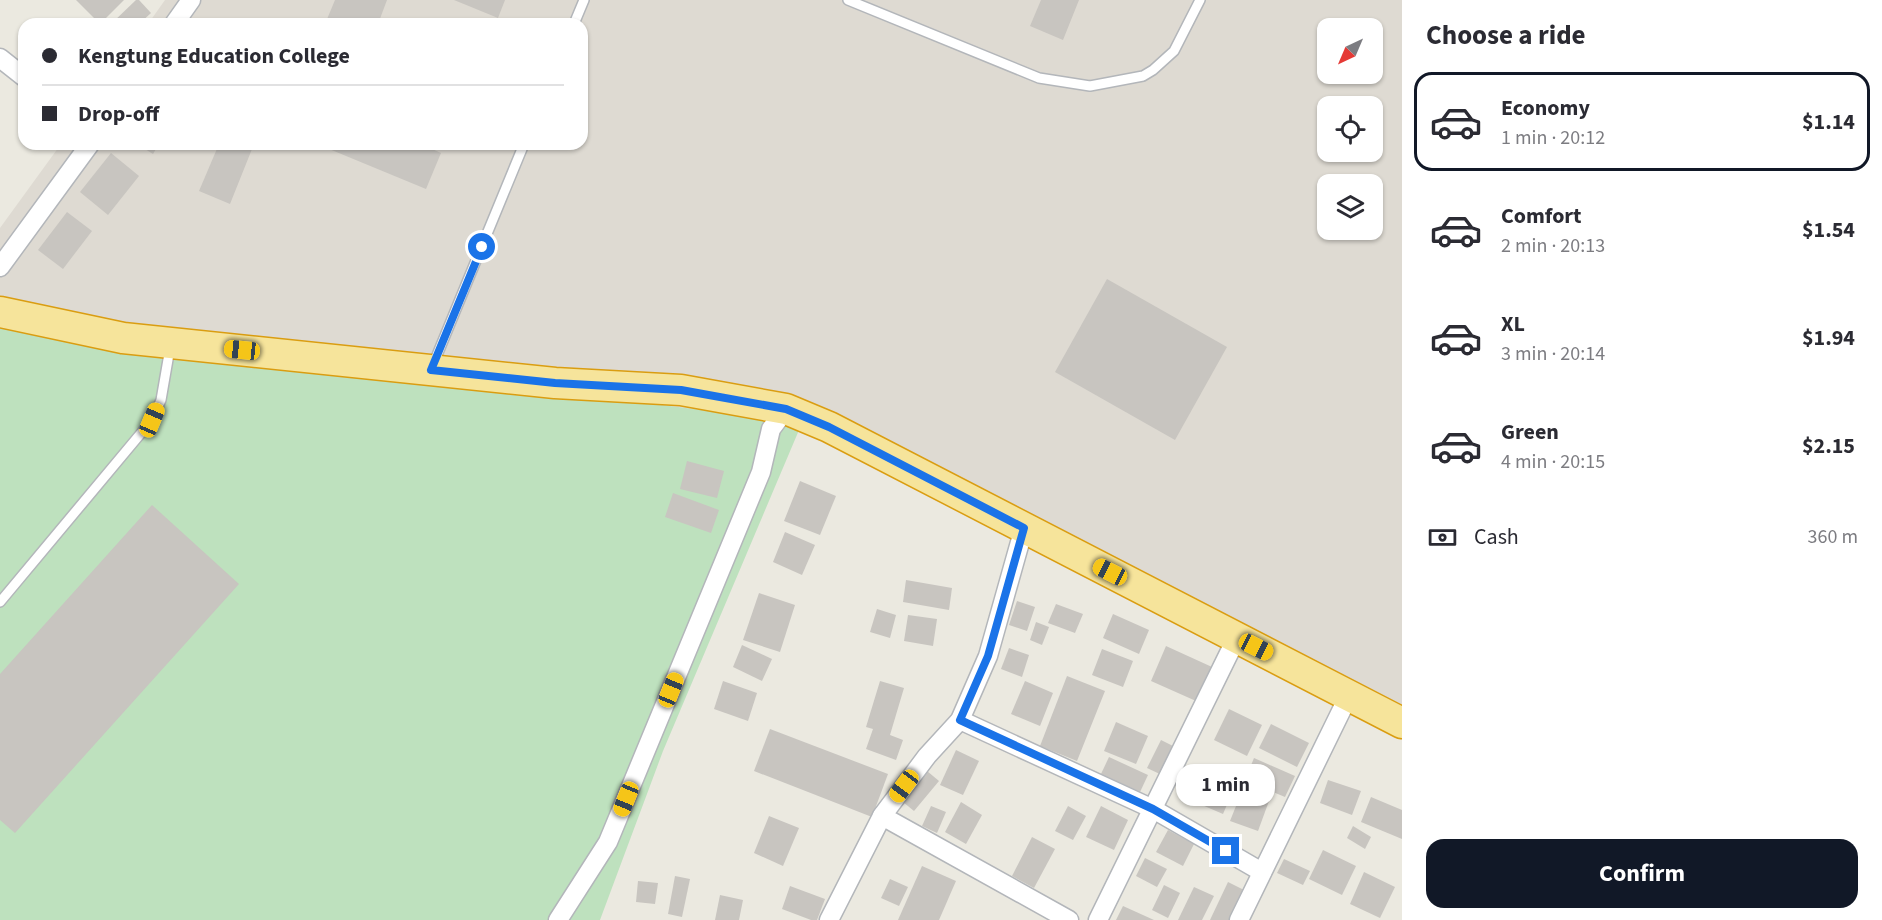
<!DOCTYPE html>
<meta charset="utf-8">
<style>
body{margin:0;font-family:"Source Sans 3",sans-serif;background:#f2f2f3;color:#2b2b33;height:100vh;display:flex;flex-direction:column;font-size:22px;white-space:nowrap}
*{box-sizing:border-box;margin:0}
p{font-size:20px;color:#7c7c81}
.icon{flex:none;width:33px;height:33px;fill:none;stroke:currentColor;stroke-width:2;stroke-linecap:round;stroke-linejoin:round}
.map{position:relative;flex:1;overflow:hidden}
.side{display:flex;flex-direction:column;background:#fff;width:480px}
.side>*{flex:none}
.guide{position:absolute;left:18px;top:18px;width:570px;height:132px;border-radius:18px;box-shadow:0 2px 4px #0004;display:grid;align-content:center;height:132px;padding:0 24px;background:#fff}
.needle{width:39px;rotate:224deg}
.buttons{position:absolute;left:1317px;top:18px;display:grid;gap:12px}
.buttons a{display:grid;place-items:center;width:66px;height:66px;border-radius:12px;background:#fff;box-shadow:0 2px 4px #0004;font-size:30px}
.end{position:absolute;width:27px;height:27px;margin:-14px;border:8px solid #1a73e8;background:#fff;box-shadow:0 0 0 3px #fff}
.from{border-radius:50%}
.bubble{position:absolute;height:42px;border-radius:18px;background:#fff;box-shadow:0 2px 4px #0004;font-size:20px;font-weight:700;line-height:42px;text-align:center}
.car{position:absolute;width:18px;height:36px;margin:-18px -9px;border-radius:8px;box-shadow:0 0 4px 2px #0007;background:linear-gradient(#f5c518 24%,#345 0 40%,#f5c518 0 76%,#345 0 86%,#f5c518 0)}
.guide b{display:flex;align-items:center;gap:21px;height:57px;font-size:22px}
.guide b+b{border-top:2px solid #e1e1e2}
.guide i{width:15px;height:15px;background:#2b2b33}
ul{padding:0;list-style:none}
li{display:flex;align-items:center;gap:18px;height:99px;margin:0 12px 9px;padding:0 12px;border:3px solid transparent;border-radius:18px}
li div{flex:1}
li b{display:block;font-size:22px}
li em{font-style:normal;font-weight:700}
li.active{border-color:#111827}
li>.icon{width:54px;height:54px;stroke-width:1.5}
h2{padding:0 24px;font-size:27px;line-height:72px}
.pay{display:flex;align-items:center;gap:15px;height:66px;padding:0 24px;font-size:22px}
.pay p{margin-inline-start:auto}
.action{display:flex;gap:12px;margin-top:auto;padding:12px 24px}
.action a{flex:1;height:69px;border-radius:18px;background:#111827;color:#fff;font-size:24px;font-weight:700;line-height:69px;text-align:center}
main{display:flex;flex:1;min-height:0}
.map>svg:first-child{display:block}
.education{fill:#dedad2;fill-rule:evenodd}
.green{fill:#bee1be}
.building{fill:#c8c5c0}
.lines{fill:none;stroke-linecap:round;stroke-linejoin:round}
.service-casing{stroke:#b3b6ba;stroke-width:12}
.minor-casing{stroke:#b3b6ba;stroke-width:21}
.trunk-casing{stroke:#da9d11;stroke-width:33}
.service{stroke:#fff;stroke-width:9}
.minor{stroke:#fff;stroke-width:18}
.trunk{stroke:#f6e49b;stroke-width:30}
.route{stroke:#1a73e8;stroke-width:8}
</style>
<main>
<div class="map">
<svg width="1402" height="920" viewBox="0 0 1402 920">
<rect width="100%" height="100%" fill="#ebe9e0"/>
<path class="education" d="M 165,0 L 1402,0 L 1402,712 L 802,423 L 0,320 L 0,228 L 61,144 L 582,144 L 582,24 L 148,24 ZM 1328,28 L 1372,28 L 1372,74 L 1328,74 ZM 1328,106 L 1372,106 L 1372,152 L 1328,152 ZM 1328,184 L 1372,184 L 1372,230 L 1328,230 Z"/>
<polygon class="green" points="0,320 802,423 663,751 600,920 0,920"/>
<g class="building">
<polygon points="76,0 124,0 100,24"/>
<polygon points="136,0 139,0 151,13 139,24 111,24"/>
<polygon points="335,0 387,0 378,24 325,24"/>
<polygon points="454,0 505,0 498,18"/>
<polygon points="1041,0 1079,0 1063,40 1030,26"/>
<polygon points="137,144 159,144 153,154"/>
<polygon points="219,144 254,144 230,204 199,191"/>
<polygon points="317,144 421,144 441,153 426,189"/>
<polygon points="111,153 139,176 108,215 80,192"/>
<polygon points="67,212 92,231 63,269 38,250"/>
<polygon points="1107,279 1227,347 1175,440 1055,372"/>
<polygon points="687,461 724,471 717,498 680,489"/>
<polygon points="800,481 836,496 820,535 784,521"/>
<polygon points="673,493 719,510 711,533 665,517"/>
<polygon points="152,505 239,584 15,833 0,820 0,674"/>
<polygon points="785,532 815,545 802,575 773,562"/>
<polygon points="906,580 952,588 949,610 903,602"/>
<polygon points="759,593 795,605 780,652 743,640"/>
<polygon points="1017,601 1035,607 1027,631 1009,625"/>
<polygon points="1056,604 1083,614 1075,633 1048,623"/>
<polygon points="877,609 896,615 890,638 870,632"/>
<polygon points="1113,614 1149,630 1139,654 1103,638"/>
<polygon points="908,615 937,619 933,646 904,641"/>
<polygon points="1036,622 1049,627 1042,645 1030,640"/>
<polygon points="742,645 772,659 762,681 733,667"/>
<polygon points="1166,646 1212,667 1196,701 1151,681"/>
<polygon points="1009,648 1029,655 1022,677 1001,669"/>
<polygon points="1102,649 1133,661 1123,687 1092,675"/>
<polygon points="1067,676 1105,691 1077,761 1040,746"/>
<polygon points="723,681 757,693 748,721 714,709"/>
<polygon points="880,681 904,688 890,735 903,740 896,760 866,749 873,729 866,727"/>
<polygon points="1025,681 1053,693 1040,726 1011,714"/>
<polygon points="1229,709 1262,725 1247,756 1214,740"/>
<polygon points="1116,722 1148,736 1136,764 1104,751"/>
<polygon points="1271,724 1309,743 1297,767 1259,748"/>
<polygon points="770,729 888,774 872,817 754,771"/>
<polygon points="1161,740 1177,748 1164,776 1147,768"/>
<polygon points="956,750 979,761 963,795 940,785"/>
<polygon points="1109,757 1148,775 1140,792 1101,774"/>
<polygon points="1254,758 1295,776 1285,797 1245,780"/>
<polygon points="927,771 939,781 914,811 903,802"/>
<polygon points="1214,776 1235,786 1223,814 1202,805"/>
<polygon points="1328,780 1361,791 1352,815 1320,803"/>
<polygon points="1242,791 1269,801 1258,831 1230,821"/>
<polygon points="1371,797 1402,810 1402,839 1361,822"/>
<polygon points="961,802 982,815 966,844 945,832"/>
<polygon points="931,806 946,812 937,833 922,826"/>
<polygon points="1068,806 1086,816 1073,840 1055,831"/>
<polygon points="1101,806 1128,820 1114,850 1086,837"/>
<polygon points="769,816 799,828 783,866 754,853"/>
<polygon points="1353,826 1371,837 1365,849 1347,838"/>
<polygon points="1168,830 1194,844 1183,866 1156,852"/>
<polygon points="1032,837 1055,849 1034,888 1012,876"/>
<polygon points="1323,850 1356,866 1342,895 1309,879"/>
<polygon points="1145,858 1167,869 1157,887 1136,876"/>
<polygon points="1284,859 1310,871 1303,885 1277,873"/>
<polygon points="922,866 956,881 939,920 898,920"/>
<polygon points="1364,872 1395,887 1380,918 1350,904"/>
<polygon points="675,876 690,879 682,917 668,914"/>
<polygon points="890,879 908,887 899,906 881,898"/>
<polygon points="638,881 658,883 655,904 636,902"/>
<polygon points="1228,882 1244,890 1230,920 1210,920"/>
<polygon points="1164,885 1180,893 1168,918 1152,910"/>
<polygon points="790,886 825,899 817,920 811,920 782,909"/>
<polygon points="1194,887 1214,896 1202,920 1178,920"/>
<polygon points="720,895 743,900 739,920 715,920"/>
<polygon points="1123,906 1154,920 1116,920"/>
</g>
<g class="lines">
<g class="service-casing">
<g id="service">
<polyline points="848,0 1039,78 1090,86 1143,76 1153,70 1174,51 1200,0"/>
<polyline points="574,24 584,0"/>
<polyline points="433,365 524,144"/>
<polyline points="0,602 152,420 161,400 170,348"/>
</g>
</g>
<g class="minor-casing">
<g id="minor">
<polyline points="174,24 191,0"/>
<polyline points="0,58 24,77"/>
<polyline points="0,267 90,144"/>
<polyline points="960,720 1153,809 1262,872"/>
<polyline points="882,816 1069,920"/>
<polyline points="558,920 608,842 761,472 771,429 786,409"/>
<polyline points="829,920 882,816 927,756 960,720 988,656 1024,528"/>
<polyline points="1098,920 1237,637"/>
<polyline points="1239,920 1349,695"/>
</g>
</g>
<g class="trunk-casing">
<polyline id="trunk" points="0,312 123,338 555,383 681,390 786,409 829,427 1402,723"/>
</g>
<use href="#service" class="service"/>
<use href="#minor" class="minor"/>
<use href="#trunk" class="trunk"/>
</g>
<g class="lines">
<polyline class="route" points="482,247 431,370 555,383 681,390 786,409 829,427 1024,528 988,656 960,720 1153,809 1226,851"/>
</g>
</svg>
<div class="buttons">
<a><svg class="needle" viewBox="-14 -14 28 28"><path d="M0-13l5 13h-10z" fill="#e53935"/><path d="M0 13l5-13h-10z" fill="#7c7c81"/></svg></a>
<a><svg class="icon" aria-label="locate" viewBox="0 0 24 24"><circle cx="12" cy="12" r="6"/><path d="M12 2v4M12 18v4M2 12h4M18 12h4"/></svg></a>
<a><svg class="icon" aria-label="layers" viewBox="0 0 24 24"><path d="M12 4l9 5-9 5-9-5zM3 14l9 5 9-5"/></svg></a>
</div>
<i class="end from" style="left:482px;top:247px"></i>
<i class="end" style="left:1226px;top:851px"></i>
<div class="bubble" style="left:1176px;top:764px;width:99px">1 min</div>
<i class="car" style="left:242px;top:350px;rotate:276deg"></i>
<i class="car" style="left:152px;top:420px;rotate:23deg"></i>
<i class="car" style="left:1110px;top:572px;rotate:297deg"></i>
<i class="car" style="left:1256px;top:647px;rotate:117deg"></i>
<i class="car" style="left:671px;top:690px;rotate:22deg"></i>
<i class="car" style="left:904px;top:786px;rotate:217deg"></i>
<i class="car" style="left:626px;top:799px;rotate:202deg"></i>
<div class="guide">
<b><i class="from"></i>Kengtung Education College</b>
<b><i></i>Drop-off</b>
</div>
</div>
<section class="side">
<h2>Choose a ride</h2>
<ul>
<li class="active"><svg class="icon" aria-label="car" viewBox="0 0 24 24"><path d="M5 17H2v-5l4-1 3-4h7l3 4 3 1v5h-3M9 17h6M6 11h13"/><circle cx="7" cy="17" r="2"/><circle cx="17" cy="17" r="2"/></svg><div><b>Economy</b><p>1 min · 20:12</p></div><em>$1.14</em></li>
<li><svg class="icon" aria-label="car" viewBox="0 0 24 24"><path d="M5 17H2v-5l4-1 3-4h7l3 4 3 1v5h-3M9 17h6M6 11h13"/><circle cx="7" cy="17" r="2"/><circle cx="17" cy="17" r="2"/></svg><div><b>Comfort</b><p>2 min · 20:13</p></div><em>$1.54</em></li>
<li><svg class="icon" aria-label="car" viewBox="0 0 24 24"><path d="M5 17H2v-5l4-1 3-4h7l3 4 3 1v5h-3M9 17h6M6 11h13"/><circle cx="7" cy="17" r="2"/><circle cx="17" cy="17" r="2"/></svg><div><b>XL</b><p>3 min · 20:14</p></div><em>$1.94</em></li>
<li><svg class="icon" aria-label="car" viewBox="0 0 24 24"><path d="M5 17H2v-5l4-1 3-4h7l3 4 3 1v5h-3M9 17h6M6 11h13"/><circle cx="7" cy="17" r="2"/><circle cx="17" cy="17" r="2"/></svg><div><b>Green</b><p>4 min · 20:15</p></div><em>$2.15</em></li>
</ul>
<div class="pay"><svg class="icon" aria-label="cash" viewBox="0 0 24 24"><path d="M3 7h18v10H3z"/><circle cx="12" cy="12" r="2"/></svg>Cash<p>360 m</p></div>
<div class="action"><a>Confirm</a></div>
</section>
</main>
